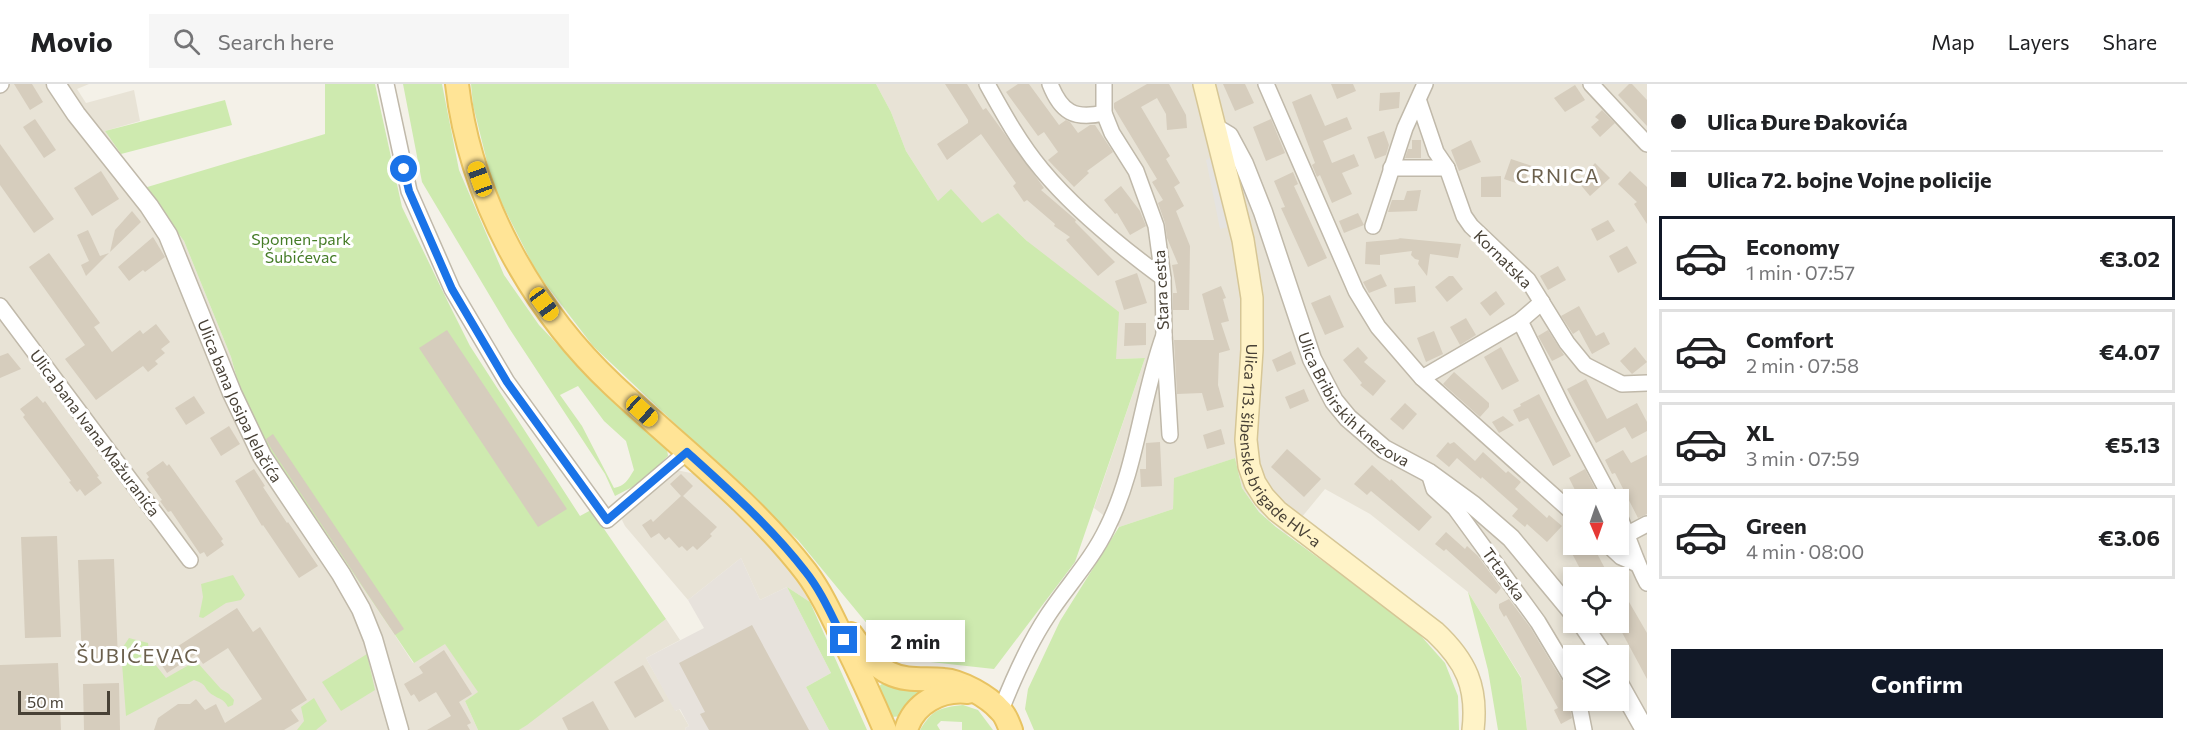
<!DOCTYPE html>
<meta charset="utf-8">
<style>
body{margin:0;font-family:Commissioner,sans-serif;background:#f6f6f6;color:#202124;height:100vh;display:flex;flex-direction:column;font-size:22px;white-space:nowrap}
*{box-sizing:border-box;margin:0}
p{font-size:20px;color:#757577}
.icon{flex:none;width:33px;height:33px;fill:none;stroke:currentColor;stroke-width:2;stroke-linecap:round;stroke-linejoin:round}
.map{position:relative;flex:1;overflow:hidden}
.side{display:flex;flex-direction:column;background:#fff;width:540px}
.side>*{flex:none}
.top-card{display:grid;align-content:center;height:132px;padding:0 24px;background:#fff}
.needle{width:39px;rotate:178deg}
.controls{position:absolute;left:1563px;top:405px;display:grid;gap:12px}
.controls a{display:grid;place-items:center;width:66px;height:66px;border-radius:0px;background:#fff;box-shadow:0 3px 9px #0003;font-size:30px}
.scale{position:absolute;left:18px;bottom:15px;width:92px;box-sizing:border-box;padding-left:6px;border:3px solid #484136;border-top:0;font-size:16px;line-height:21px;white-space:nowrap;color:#484136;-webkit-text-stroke:4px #fff;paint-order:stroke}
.end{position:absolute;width:27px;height:27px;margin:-14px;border:8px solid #1a73e8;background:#fff;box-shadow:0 0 0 3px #fff}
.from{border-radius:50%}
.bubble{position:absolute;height:42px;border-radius:0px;background:#fff;box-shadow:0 3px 9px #0003;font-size:20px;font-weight:700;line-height:42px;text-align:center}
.car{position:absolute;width:18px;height:36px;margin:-18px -9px;border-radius:8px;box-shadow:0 0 4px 2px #0007;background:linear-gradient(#f5c518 24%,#345 0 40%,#f5c518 0 76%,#345 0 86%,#f5c518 0)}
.top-card b{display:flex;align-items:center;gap:21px;height:57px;font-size:22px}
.top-card b+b{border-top:2px solid #e0e0e0}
.top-card i{width:15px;height:15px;background:#202124}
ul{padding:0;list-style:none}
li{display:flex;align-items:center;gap:18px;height:84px;margin:0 12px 9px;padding:0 12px;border:3px solid #e0e0e0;border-radius:0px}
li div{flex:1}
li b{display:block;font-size:22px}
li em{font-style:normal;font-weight:700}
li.on{border-color:#111827}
li>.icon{width:54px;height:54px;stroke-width:1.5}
.primary-button{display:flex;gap:12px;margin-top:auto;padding:12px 24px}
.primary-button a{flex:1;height:69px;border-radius:0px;background:#111827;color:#fff;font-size:24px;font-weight:700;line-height:69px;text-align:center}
header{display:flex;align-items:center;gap:36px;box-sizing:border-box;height:84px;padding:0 30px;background:#fff;border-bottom:2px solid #e0e0e0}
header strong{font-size:28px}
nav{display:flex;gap:33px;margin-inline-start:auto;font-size:21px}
.search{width:420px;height:54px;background:#f6f6f6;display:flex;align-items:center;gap:15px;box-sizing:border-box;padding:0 21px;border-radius:0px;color:#757577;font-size:22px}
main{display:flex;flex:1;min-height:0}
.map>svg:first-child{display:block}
.residential{fill:#e8e3d6;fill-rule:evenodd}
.industrial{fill:#e7e2dc}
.green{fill:#ceeaaf;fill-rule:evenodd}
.parking{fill:#e5e3e0}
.building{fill:#d6cdbd}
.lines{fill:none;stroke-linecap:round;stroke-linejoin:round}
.minor-casing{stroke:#c0b9aa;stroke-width:18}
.tertiary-casing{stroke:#c0b9aa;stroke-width:21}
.secondary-casing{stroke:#d6c696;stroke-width:24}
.primary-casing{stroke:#e8c362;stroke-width:26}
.minor{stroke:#fff;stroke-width:15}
.tertiary{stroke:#fff;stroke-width:18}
.secondary{stroke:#fff3c7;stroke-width:21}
.primary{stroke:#ffe496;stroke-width:22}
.route{stroke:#1a73e8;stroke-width:8}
.labels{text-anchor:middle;stroke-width:6;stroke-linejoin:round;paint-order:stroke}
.park-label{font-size:16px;fill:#457c27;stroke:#fff}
.street-label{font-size:16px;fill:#484136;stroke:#fff}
.quarter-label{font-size:20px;letter-spacing:1.5px;fill:#6b604d;stroke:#fff}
</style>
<header>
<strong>Movio</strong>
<div class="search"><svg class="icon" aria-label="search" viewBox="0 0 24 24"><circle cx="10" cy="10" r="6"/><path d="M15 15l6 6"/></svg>Search here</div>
<nav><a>Map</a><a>Layers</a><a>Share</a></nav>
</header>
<main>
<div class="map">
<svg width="1647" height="646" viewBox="0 0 1647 646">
<rect width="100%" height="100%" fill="#f4f1e8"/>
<g class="residential">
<polygon points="0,0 89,0 77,5 86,19 134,6 140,37 105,47 144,104 184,157 231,273 243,317 413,579 445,559 479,608 465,617 478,646 0,646"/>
<path d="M 876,0 L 1647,0 L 1647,646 L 1527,646 L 1521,593 L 1468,508 L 1370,430 L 1325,405 L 1287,451 L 1259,427 L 1242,404 L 1235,374 L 1175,394 L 1173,425 L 1119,443 L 1094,424 L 1145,274 L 1116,275 L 1027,157 L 998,129 L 982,140 L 938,117 L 906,67 L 891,28 ZM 1574,416 L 1618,416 L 1618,460 L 1574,460 ZM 1574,494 L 1618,494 L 1618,538 L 1574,538 ZM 1574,572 L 1618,572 L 1618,616 L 1574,616 Z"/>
<polygon points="676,386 696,390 763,455 797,496 810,518 787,503 760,516 741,474 688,516 625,442 622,436 623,432"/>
<polygon points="666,535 680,556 646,574 676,627 679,625 689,642 685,644 686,646 519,646"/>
</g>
<polygon class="industrial" points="741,474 760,516 787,503 831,589 806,603 829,646 686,646 685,644 689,642 680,625 675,627 646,574 704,544 688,516"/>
<g class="green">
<polygon points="325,0 375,0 402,123 448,218 470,262 580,432 591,426 666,535 527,641 519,646 478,646 465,617 478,608 445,560 414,579 264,357 243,317 231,273 184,157 144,104 325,50"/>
<path d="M 403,0 L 442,0 L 459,86 L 504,191 L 539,241 L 595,300 L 667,365 L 668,372 L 640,399 L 615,412 L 605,390 L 509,244 L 422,98 ZM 578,302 L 604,337 L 626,357 L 634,386 C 628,396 625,402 614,404 L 582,342 L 560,311 Z"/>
<polygon points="471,0 876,0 891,28 906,67 938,117 951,105 982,139 998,129 1027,157 1119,228 1116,275 1145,274 1075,478 994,585 903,575 883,559 798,456 593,262 537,189 493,102 473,21"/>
<polygon points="225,16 232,41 121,70 105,47"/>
<polygon points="1235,374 1242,404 1259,428 1276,443 1413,543 1445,579 1458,612 1459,646 1034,646 1025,625 1028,605 1060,537 1119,443 1173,425 1174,394"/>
<polygon points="233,491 245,511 241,516 226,519 203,534 199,533 203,513 201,500"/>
<polygon points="787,503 810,518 867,646 829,646 806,603 831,589"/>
<polygon points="1468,508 1521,594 1527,646 1498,646 1488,586"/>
<path d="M 129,554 L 148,559 L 150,574 L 166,594 L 196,577 L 221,605 L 229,610 L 234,616 L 233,621 L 228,623 C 223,614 220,616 213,611 C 203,605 209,601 194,596 L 126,632 L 121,566 Z"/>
<polygon points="367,570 375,606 341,627 322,598"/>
<polygon points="889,594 919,601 919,614 905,632 891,633 877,604"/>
<polygon points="314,614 327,637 316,646 297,646 304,637 301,623"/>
<path d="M 963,621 L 978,626 L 993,646 L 962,646 L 962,638 L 941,637 L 937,641 L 940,646 L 920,646 C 933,625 939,624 963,621 Z"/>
</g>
<polygon class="parking" points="1213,72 1228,143 1220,145 1206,76"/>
<g class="building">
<polygon points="14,0 32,0 43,18 30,26"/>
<polygon points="945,0 967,0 983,26 986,24 1044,104 1041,106 1076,136 1075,138 1115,178 1098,192 1066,156 1070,153 1054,142 1055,140 1027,116 1024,118 1013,102 1016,99 981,50 947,76 937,60 968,39 968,36"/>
<polygon points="1018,0 1029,0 1059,41 1066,36 1070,38 1078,49 1090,41 1095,41 1113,68 1087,87 1089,89 1074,103 1048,76 1058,68 1044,48 1038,52 1006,8"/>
<polygon points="1147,0 1169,0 1186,31 1187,44 1167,46 1166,30 1157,14 1141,23 1170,72 1166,75 1180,99 1174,103 1184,122 1176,127 1190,162 1189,226 1173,226 1173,209 1177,209 1172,181 1178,180 1167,154 1165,139 1158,119 1163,116 1152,98 1157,95 1114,24 1114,19"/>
<polygon points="1223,0 1245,0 1254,19 1235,27"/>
<polygon points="1331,0 1353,0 1356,7 1337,15"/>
<polygon points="1629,0 1632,0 1647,16 1647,42 1618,11"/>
<polygon points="1575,1 1585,16 1565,28 1554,14"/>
<polygon points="1400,8 1399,24 1379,27 1380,9"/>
<polygon points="1311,10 1325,42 1347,33 1352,45 1323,57 1332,79 1354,70 1359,82 1342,89 1352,110 1332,119 1320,91 1317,93 1312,81 1315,79 1292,18"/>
<polygon points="1602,26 1615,39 1600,53 1591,43 1599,36 1595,33"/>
<polygon points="35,35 56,66 44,74 23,43"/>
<polygon points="1271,35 1285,69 1266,77 1253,43"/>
<polygon points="1384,47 1389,61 1386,71 1375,75 1367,53"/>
<polygon points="1412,56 1421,56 1421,74 1405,74 1408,65 1412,65"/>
<polygon points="1471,56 1481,78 1459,87 1451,66"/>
<polygon points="0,60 54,135 34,149 0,101"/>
<polygon points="1511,75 1532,82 1522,101 1504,95"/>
<polygon points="1595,79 1610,94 1590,112 1579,99"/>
<polygon points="101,87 119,115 92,132 74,104"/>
<polygon points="1630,87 1647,103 1647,140 1634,120 1637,118 1618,100"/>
<polygon points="1293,88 1298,100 1294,102 1327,174 1308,183 1281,124 1285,123 1274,97"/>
<polygon points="1501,92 1501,113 1481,113 1481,93"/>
<polygon points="1121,102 1140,127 1146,142 1130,151 1117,129 1115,130 1104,116"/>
<polygon points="1421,106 1417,127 1388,128 1392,116 1404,116 1407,107"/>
<polygon points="132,127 141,138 110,168 115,146"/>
<polygon points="1358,129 1364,141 1344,149 1339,137"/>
<polygon points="1608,136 1615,147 1597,157 1591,145"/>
<polygon points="88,146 100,172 109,169 86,192 81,181 89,177 77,151"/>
<polygon points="153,153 165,173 145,188 143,186 129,197 118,183"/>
<polygon points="1398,154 1461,160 1458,174 1430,170 1427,192 1418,180 1419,176 1415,175 1411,171 1412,167 1380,171 1380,181 1365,180 1366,158 1400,155"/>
<polygon points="1627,162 1637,179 1618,189 1609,172"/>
<polygon points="49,169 100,239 94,243 112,268 140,246 143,250 156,240 170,258 161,265 165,269 155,277 158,280 148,288 143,282 96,316 65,275 85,261 29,183"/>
<polygon points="1558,182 1566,196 1548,206 1540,192"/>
<polygon points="1137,189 1147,219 1124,226 1115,197"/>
<polygon points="1381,190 1387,202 1369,209 1363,198"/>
<polygon points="1449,192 1453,192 1463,205 1447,218 1435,203"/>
<polygon points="1221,202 1226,214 1223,215 1229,237 1221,239 1230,266 1219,269 1218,301 1224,323 1207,327 1202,309 1177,310 1174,256 1214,256 1202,210"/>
<polygon points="1415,202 1416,218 1395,220 1394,204"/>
<polygon points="1496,207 1505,220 1490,232 1480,219"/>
<polygon points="1330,211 1344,243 1325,251 1311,219"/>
<polygon points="1579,222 1596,252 1604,248 1610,260 1592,270 1579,246 1573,250 1561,232"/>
<polygon points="1466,234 1476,251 1460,261 1450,243"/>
<polygon points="1125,239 1146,239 1146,261 1124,262"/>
<polygon points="447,246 567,425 538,443 419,264"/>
<polygon points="1548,246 1564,271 1552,277 1538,252"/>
<polygon points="1434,247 1443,270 1426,278 1417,254"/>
<polygon points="1358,263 1368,274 1364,278 1386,297 1373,312 1360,301 1362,299 1343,276"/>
<polygon points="1501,263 1519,297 1502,306 1484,273"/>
<polygon points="1635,263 1647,278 1632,290 1620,277"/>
<polygon points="1291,267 1296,280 1277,288 1272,276"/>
<polygon points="8,269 21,285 0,294 0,272"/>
<polygon points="1454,288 1489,319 1489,323 1480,333 1443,300"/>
<polygon points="1586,295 1607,335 1637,319 1647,338 1647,347 1632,355 1625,343 1596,359 1567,305"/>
<polygon points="1304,305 1309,317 1290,325 1285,313"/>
<polygon points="1539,310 1571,372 1553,382 1528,334 1519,338 1513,326 1521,322 1520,320"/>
<polygon points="37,312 43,319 45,317 99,392 97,393 102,399 85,412 80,405 77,408 69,398 71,397 23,333 25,331 20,325"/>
<polygon points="194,312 205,329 186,341 175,324"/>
<polygon points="1405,319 1417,330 1403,346 1390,335"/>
<polygon points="1503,332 1514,341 1499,349 1492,338"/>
<polygon points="229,342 240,360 221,372 210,354"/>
<polygon points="1221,345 1225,360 1207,365 1203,351"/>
<polygon points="273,350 404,545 395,551 272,366 266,355"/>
<polygon points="1160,358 1162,402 1141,403 1140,385 1146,385 1146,359"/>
<polygon points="1448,358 1450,360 1454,358 1475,377 1483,368 1506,389 1508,387 1521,398 1515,405 1547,434 1549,431 1562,442 1547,458 1527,440 1525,443 1512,432 1518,425 1482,393 1481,395 1457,374 1449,383 1436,372"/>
<polygon points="1287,365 1321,395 1304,413 1271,383"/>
<polygon points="1623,366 1631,379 1647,371 1647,430 1638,434 1615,389 1612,390 1605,376"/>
<polygon points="163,377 167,382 169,380 223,455 221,457 224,461 207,473 204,468 200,470 171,427 168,428 160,417 162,416 147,395 149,393 146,389"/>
<polygon points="1372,381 1390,397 1391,395 1432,433 1419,447 1371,407 1367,411 1354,400"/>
<polygon points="254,385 265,402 263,403 287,439 288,438 318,482 299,494 263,441 262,442 235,397"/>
<polygon points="1585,385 1600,414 1597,416 1580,416 1569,394"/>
<polygon points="681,390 693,402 683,412 717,443 710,450 712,452 697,466 693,462 687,467 682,462 679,464 669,453 665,456 659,449 651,454 642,441 651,435 653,438 681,412 670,400"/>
<polygon points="1446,448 1465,465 1467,462 1478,472 1501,504 1496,510 1446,465 1444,467 1435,460"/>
<polygon points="57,452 61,553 25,554 21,453"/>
<polygon points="1567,460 1592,460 1610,494 1585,494"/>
<polygon points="114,475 118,576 82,577 78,476"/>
<polygon points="1618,499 1647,549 1647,595 1618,541"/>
<polygon points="1509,515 1530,543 1566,603 1572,607 1563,612 1570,624 1572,634 1561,640 1554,626 1558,624 1506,531 1504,533 1499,524 1499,520"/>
<polygon points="237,524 253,548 260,543 307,616 291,626 299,637 284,646 154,646 158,634 178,620 190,620 196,615 205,626 216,620 225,639 262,615 228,564 203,580 196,570 167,589 158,575"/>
<polygon points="752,541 809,646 709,646 700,630 705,628 679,579"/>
<polygon points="444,566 472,610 459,618 471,639 467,641 470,646 427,646 451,632 436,608 419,618 414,610 411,612 404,600 423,589 419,583"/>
<polygon points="58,579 61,646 0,646 0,581"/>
<polygon points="643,581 664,617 635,634 614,598"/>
<polygon points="119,599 120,646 84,646 83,600"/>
<polygon points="593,617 609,646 568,646 562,634"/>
</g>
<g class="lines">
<g class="minor-casing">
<g id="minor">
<polyline points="386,0 409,107 452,205 507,298 607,436 687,368"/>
<path d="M 987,0 C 1003,29 1020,60 1042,86 C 1076,127 1121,163 1163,194"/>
<path d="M 1050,0 C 1061,28 1074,36 1104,29"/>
<polyline points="1104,0 1104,29 1112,49 1136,87 1156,142 1163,194 1164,251 1170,351"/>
<polyline points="1266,0 1356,207 1378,243 1422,294 1574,430"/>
<polyline points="1591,0 1647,60"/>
<polyline points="0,1 1,0"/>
<polyline points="1419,18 1436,68 1447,84 1464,132 1471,142 1528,196 1567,259 1585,281 1622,300 1647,299"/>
<polyline points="1391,84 1447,84"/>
<polyline points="1373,142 1405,44 1425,0"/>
<polyline points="0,222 190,476"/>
<polyline points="1520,237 1564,326 1612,416"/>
<polyline points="1422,294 1520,237 1542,218"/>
<polyline points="1429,389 1434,405 1455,424 1538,538 1574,598"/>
<path d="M 1618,430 C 1629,453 1635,477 1647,499"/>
<polyline points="1628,450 1647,440"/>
<polyline points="1607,460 1621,473 1637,480"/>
<polyline points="1578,616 1584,646"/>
<path d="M 1001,626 C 1014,593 1028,561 1048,531 C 1067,502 1092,476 1107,444 C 1137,384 1141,314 1164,251"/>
</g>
</g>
<g class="tertiary-casing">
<g id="tertiary">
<path id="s1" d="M 56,0 L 76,30 L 149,122 L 168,151 L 232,309 L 262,372 L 341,490 L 361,525 L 373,555 L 399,646"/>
<path id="s2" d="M 1214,43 L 1229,52 L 1244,80 L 1263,128 L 1312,275 L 1334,317 L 1348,334 L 1384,365 L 1429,389 L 1473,421 L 1511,454 L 1574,530"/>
<polyline points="1581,538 1604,572"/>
<polyline points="1618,598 1645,646"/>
</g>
</g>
<g class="secondary-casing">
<g id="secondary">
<path id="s3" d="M 1204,0 L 1243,156 L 1252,214 L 1252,266 L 1246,356 L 1249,382 L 1255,399 L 1264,413 L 1277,427 L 1435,548 C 1466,577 1478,603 1473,646"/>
</g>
</g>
<g class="primary-casing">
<g id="primary">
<path d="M 457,0 C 470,113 531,224 613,301 C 678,362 751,417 806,488 C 821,508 832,532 843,555 C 858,585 872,615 885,646"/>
<path d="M 851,550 C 862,565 872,581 889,589 C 907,598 925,594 944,596 C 961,597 989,613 1000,626 C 1006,631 1008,639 1011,646"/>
<path d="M 906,646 C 914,619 941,605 968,608"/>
</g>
</g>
<use href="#minor" class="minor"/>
<use href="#tertiary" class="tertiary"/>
<use href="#secondary" class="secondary"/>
<use href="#primary" class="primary"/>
</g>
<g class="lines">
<path class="route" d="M 404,85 L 409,107 L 452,205 L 507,298 L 607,436 L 687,368 C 729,406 771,443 805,487 C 822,508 832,533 844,556"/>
</g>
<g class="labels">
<g class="park-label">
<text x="301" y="161">Spomen-park<tspan x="301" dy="18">Šubićevac</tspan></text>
</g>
<g class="street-label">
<text transform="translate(1503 175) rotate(45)" y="6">Kornatska</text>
<text transform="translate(1161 206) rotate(-93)" y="6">Stara cesta</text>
<text dy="6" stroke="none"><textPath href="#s2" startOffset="314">Ulica Bribirskih knezova</textPath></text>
<text dy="6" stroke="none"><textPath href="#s1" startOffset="369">Ulica bana Josipa Jelačića</textPath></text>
<text transform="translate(95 349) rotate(53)" y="6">Ulica bana Ivana Mažuranića</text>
<text dy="6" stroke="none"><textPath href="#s3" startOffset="380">Ulica 113. šibenske brigade HV-a</textPath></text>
<text transform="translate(1504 490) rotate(54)" y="6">Trtarska</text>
</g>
<g class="quarter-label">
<text x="1558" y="99">CRNICA</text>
<text x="138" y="579">ŠUBIĆEVAC</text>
</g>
</g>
</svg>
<div class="controls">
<a><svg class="needle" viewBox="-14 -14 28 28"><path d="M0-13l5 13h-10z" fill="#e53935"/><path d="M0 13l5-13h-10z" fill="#757577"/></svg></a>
<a><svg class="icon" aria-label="locate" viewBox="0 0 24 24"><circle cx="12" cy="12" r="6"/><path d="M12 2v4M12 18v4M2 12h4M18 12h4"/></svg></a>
<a><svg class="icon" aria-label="layers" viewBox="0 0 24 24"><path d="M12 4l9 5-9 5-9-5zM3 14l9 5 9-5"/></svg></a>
</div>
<div class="scale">50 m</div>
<i class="end from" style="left:404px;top:85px"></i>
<i class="end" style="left:844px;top:556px"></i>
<div class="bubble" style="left:866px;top:536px;width:99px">2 min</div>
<i class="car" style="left:480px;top:95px;rotate:340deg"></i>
<i class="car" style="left:544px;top:220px;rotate:144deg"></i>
<i class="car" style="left:642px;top:327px;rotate:132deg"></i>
</div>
<section class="side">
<div class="top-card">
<b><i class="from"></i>Ulica Đure Đakovića</b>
<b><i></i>Ulica 72. bojne Vojne policije</b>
</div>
<ul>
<li class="on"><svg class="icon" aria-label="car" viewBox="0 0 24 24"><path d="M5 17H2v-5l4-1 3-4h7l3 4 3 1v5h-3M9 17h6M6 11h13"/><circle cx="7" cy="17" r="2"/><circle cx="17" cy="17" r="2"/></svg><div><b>Economy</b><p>1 min · 07:57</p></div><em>€3.02</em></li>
<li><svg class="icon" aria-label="car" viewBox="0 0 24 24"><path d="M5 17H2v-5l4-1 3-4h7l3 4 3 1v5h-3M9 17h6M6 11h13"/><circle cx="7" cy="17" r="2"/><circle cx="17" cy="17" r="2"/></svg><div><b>Comfort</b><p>2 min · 07:58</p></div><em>€4.07</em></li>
<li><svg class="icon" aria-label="car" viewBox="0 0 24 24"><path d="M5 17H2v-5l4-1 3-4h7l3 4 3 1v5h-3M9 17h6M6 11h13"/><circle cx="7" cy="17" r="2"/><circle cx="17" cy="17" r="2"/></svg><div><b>XL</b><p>3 min · 07:59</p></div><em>€5.13</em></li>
<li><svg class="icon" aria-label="car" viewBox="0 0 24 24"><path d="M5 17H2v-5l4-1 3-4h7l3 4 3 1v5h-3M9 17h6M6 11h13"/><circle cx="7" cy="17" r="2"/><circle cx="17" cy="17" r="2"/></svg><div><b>Green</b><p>4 min · 08:00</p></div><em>€3.06</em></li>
</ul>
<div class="primary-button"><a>Confirm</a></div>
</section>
</main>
